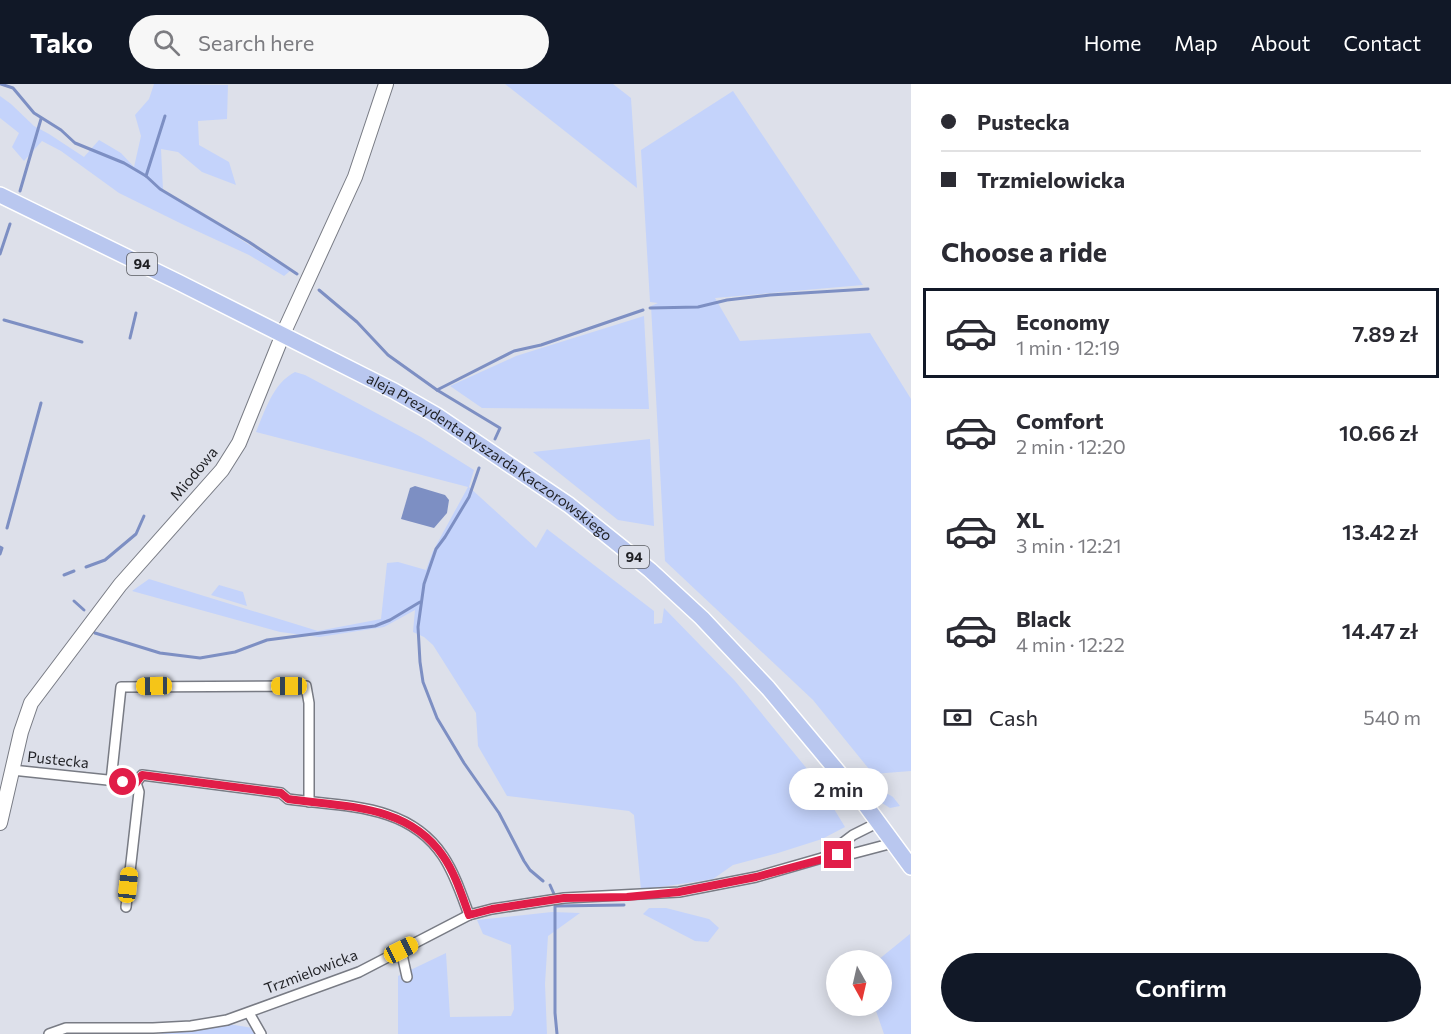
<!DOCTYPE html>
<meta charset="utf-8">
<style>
body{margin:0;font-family:Commissioner,sans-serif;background:#f7f7f7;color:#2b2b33;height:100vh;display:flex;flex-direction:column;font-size:22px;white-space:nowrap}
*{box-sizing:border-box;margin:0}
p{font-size:20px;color:#7c7c81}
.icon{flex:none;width:33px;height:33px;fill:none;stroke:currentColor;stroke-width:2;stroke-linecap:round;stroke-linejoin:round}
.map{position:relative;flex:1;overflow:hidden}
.sheet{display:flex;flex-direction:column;background:#fff;width:540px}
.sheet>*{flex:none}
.guide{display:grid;align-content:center;height:132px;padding:0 30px;background:#fff}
.needle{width:39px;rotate:172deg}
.buttons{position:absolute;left:826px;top:866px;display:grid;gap:12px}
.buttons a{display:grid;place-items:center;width:66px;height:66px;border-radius:50%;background:#fff;box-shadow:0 3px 15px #0003;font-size:30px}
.end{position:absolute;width:27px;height:27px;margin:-14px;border:8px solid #e11d48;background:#fff;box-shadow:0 0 0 3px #fff}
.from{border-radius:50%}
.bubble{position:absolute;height:42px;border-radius:21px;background:#fff;box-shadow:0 3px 15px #0003;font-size:20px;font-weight:600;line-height:42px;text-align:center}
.car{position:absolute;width:18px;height:36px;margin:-18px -9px;border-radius:8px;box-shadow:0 0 4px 2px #0007;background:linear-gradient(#f5c518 24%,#345 0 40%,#f5c518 0 76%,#345 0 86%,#f5c518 0)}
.guide b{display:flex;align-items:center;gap:21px;height:57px;font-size:22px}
.guide b+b{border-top:2px solid #e1e1e2}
.guide i{width:15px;height:15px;background:#2b2b33}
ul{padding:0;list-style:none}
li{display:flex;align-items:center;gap:18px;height:90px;margin:0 12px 9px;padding:0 18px;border:3px solid transparent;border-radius:0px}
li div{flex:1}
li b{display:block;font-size:22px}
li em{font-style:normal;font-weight:600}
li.selected{border-color:#111827}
li>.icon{width:54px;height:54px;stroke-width:1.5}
h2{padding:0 30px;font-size:27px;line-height:72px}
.pay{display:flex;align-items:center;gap:15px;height:66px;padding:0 30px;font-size:22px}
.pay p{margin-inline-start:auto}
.action{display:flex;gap:12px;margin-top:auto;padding:12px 30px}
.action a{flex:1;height:69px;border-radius:36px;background:#111827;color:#fff;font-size:24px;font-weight:600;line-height:69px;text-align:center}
header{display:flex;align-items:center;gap:36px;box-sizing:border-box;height:84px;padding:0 30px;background:#111827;color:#fff}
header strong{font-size:28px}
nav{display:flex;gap:33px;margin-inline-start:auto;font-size:21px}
.search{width:420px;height:54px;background:#f7f7f7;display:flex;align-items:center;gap:15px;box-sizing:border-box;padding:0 21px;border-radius:33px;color:#7c7c81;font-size:22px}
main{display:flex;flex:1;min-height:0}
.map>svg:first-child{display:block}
.green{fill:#c4d3fb}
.water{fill:#7d8fc3}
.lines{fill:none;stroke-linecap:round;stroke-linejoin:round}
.stream{stroke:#7d8fc3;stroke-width:3}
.street-casing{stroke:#787b84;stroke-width:12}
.secondary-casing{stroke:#787b84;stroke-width:16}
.primary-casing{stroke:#fff;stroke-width:18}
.street{stroke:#fff;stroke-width:9}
.secondary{stroke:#fff;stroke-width:14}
.primary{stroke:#b9c7ef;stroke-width:15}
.route{stroke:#e11d48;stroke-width:8}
.labels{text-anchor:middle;stroke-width:6;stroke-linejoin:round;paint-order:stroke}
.shield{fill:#dde0ea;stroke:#57595f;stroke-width:1.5}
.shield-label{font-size:14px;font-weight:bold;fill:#1e1f23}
.street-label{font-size:15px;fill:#1e1f23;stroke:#dde0ea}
</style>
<header>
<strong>Tako</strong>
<div class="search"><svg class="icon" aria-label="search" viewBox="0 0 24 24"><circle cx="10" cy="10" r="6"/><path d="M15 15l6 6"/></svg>Search here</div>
<nav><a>Home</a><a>Map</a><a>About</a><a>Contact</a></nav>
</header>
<main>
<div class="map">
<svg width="911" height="950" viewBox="0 0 911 950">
<rect width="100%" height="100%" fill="#dde0ea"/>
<g class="green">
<polygon points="154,0 228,1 227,35 198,37 199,61 229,78 236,101 202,88 178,68 161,65 163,106 290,187 284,192 249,171 184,141 119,109 61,67 42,57 24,77 12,63 19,49 0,34 0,12 11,20 34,42 49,50 84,73 99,56 121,69 134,83 141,52 135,31 149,15"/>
<polygon points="505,0 613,0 631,14 637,104"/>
<polygon points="733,7 863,201 715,214 740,257 870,249 911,315 911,687 873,690 813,616 665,477 651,222 658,219 650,218 641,66"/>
<polygon points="644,232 649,325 482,324 450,302 516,272"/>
<path d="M 295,288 L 305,291 L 421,353 L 474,386 L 469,403 L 536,464 L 547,445 L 654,527 L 654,540 L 662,539 L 664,524 L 735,597 L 817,697 L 845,743 L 822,755 L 778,769 L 733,781 L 713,795 L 641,806 L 634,731 L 629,727 L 507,712 L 478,662 L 476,629 L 433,561 L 424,553 L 413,548 L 415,526 L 384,543 L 319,553 L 280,548 L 132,507 L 149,495 L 318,547 L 381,535 L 387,479 L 398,478 L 426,486 L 433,467 L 468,403 L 256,348 C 265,327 273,299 295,288 Z"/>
<polygon points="650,355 654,442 618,436 533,368"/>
<polygon points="219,501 243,508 247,522 211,511"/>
<polygon points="888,710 893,713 900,722 890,724 877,716"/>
<polygon points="649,824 666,824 709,835 719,844 708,858 695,857 643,830"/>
<polygon points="552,828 580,829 548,852 545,900 547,950 398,950 398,892 446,869 450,933 511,932 514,925 511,861 483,850 477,836"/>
<polygon points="910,850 911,950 884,950 874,921 882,921 882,876 878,876"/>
<polygon points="228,940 253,944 258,950 158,950"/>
</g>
<polygon class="water" points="415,402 445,411 449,416 447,429 434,444 401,435 410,404"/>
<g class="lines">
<g class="stream">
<polyline points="1,0 13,4 34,29 61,46 75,59 124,79 146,92 160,105 249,158 297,190"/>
<polyline points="146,92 165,32"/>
<polyline points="20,107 41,35"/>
<polyline points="0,170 10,140"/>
<polyline points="319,206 357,238 388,271 437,306 500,344 495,355"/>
<polyline points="650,224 698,223 727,216 770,211 868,205"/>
<polyline points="4,236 82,258"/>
<polyline points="130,254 136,229"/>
<polyline points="437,306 514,267 541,261 643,226"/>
<polyline points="479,384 469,413 445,453 436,465 424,500 418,543 420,578 423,598 437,634 464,679 499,729 524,777 530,786 543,797"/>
<polyline points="7,444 41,319"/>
<polyline points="0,463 2,464 0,470"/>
<polyline points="86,483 105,476 136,450 144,432"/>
<polyline points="64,491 74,487"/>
<polyline points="74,517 84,526"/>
<polyline points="95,549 160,569 200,574 235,568 267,556 375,542 390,536 420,518"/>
<polyline points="550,801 554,810"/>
<polyline points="557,950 555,929 555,822 624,821"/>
</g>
<g class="street-casing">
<g id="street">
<path d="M 12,686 L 136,699 L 142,691 L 281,709 L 288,715 C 344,723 408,719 443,772 C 455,790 462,812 469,831"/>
<polyline points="111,697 121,603 306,602 309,619 309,718"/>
<polyline points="824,773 853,751 879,738"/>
<polyline points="126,823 139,708 136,699"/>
<polyline points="401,866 407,893"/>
<polyline points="249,929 261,950"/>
<polyline points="49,950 66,944 153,944 191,942 227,936 359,888 469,831 492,825 564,814 679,808 756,793 822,774 855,769 893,759"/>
</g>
</g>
<g class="secondary-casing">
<polyline id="secondary" points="0,739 21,648 31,619 120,501 222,386 239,359 283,250 355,93 386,0"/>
</g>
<g class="primary-casing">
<g id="primary">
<path id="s1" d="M 0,111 L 178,198 L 394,307 L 436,331 L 569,421 L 650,486 L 702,534 L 768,604 L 864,719 L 911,783"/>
</g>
</g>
<use href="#street" class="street"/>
<use href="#secondary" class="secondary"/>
<use href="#primary" class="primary"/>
</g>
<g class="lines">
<path class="route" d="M 123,698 L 136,699 L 142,691 L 281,709 L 288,715 C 344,723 408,720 443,772 C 455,789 462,812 469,831 L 492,825 L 564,814 L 627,813 L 679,808 L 756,793 L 838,771"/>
</g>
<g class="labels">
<g class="shield">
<rect x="127" y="169" width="30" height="22" rx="4.5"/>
<rect x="619" y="462" width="30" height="22" rx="4.5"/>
</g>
<g class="shield-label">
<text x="142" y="185">94</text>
<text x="634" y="478">94</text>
</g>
<g class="street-label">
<text dy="5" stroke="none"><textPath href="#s1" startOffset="556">aleja Prezydenta Ryszarda Kaczorowskiego</textPath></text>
<text transform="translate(194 390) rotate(-50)" y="5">Miodowa</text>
<text transform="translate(58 676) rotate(6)" y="5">Pustecka</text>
<text transform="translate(311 888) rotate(-21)" y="5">Trzmielowicka</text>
</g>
</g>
</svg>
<div class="buttons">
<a><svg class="needle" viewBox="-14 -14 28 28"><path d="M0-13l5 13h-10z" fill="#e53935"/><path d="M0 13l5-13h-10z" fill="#7c7c81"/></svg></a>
</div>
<i class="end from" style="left:123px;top:698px"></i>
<i class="end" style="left:838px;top:771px"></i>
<div class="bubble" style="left:789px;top:684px;width:99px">2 min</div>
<i class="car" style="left:154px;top:602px;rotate:269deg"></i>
<i class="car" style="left:289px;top:602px;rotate:270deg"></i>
<i class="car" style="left:128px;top:801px;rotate:6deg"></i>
<i class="car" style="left:401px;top:866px;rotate:63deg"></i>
</div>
<section class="sheet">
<div class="guide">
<b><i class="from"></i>Pustecka</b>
<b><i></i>Trzmielowicka</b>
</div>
<h2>Choose a ride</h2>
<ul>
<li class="selected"><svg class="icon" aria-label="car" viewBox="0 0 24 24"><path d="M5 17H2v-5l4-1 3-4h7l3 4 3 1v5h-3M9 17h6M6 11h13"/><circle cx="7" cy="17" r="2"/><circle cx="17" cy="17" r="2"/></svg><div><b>Economy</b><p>1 min · 12:19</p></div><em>7.89 zł</em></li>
<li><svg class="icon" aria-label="car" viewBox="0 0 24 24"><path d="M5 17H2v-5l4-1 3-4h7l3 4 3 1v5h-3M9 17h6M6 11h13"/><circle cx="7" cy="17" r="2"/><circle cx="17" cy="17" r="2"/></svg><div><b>Comfort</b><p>2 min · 12:20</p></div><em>10.66 zł</em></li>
<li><svg class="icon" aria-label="car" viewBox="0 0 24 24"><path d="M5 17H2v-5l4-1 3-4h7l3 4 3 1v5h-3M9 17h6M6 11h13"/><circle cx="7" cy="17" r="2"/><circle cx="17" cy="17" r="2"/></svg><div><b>XL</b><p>3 min · 12:21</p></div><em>13.42 zł</em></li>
<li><svg class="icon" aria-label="car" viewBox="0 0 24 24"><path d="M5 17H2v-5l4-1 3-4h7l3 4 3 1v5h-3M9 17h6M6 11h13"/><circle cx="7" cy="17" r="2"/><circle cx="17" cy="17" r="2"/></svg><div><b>Black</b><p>4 min · 12:22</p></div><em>14.47 zł</em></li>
</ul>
<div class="pay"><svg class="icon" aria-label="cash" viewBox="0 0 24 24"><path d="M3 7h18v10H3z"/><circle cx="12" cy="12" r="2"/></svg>Cash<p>540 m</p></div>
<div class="action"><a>Confirm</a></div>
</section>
</main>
